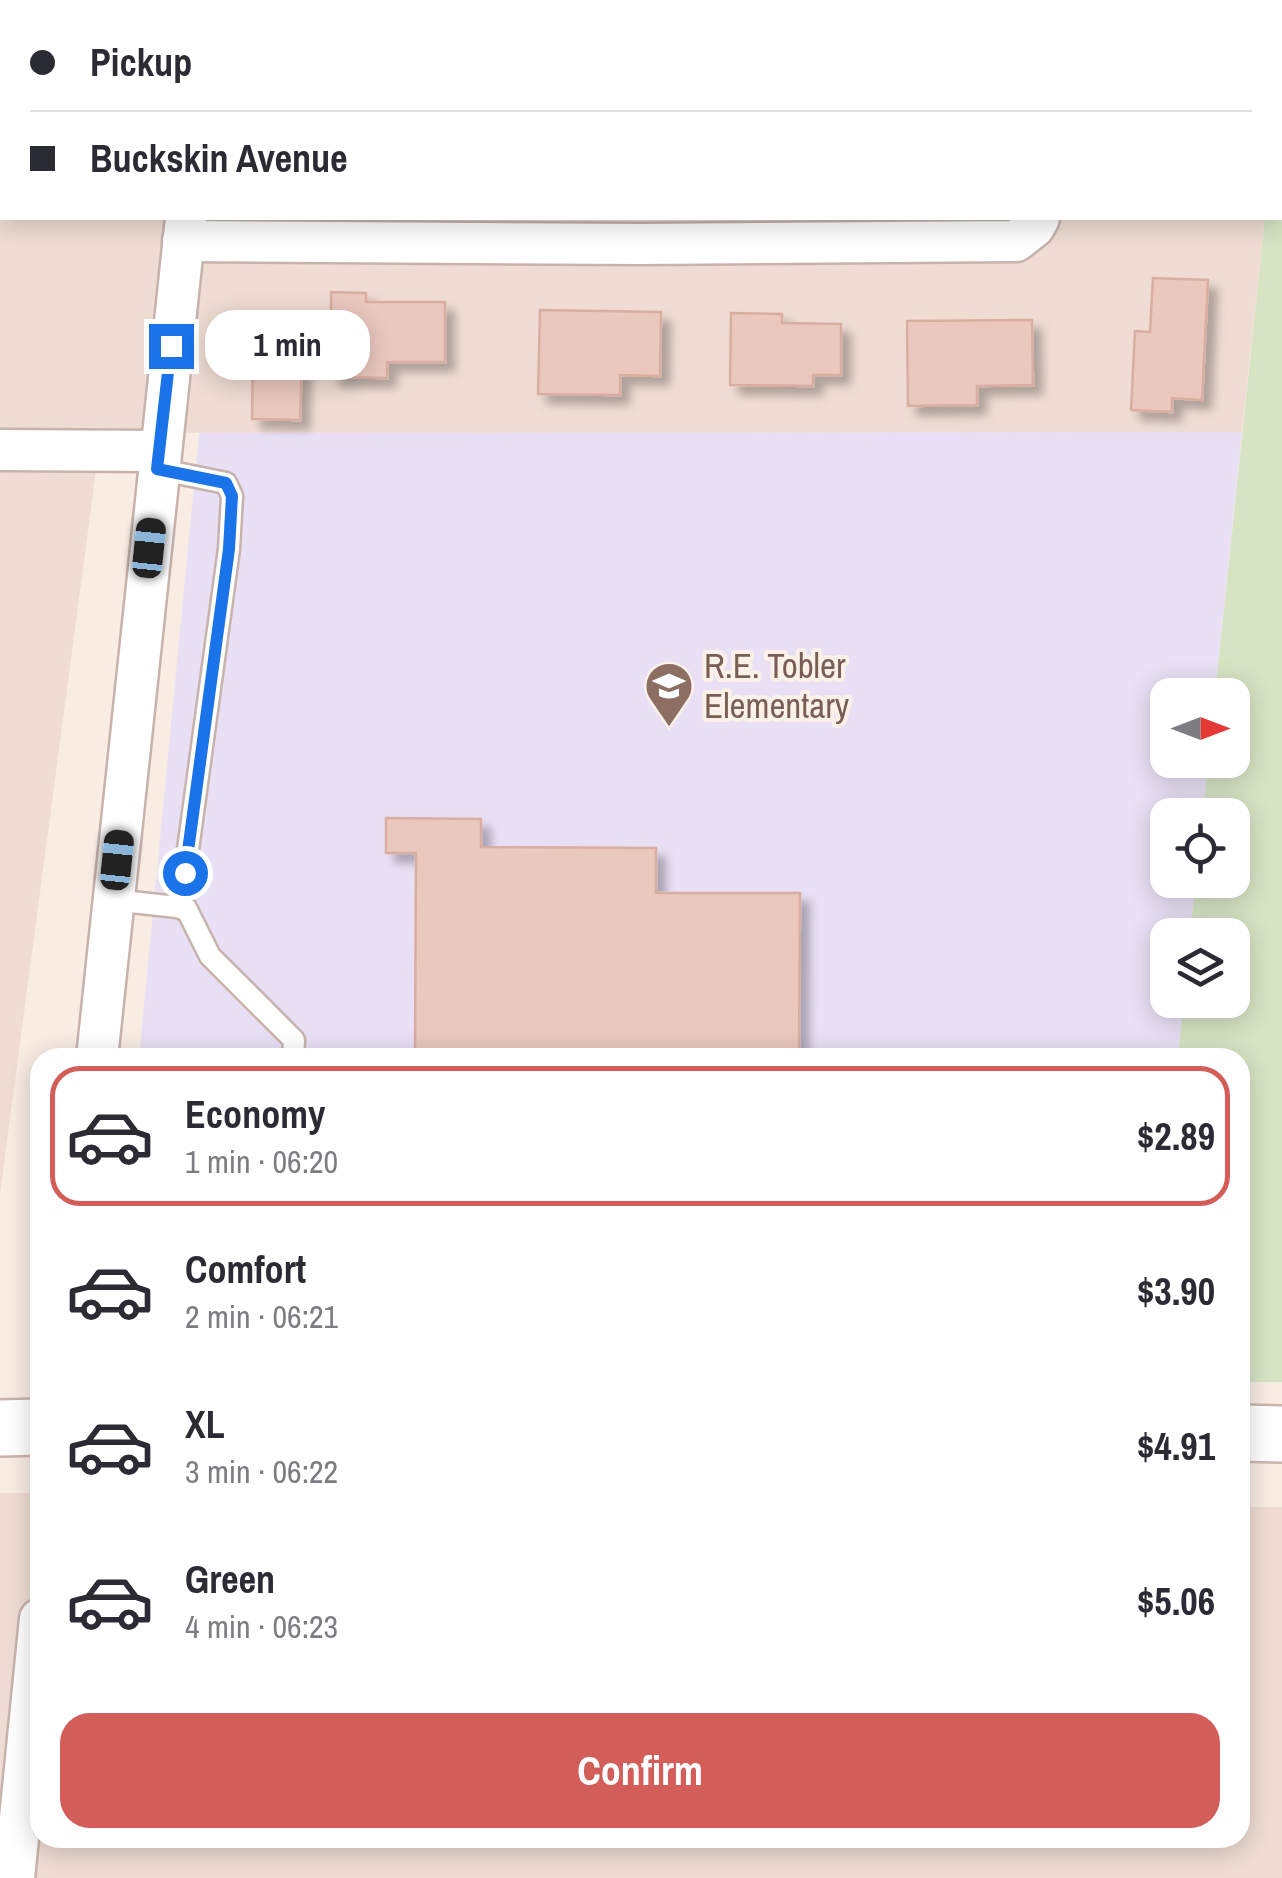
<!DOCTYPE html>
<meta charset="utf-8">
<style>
body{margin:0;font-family:"Archivo Narrow",sans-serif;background:#f2f2f3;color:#2b2b33;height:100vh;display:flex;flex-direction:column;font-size:38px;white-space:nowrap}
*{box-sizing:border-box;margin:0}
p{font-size:32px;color:#7c7c81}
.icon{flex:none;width:55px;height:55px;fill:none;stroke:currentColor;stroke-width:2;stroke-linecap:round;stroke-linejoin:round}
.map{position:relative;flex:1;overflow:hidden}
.drawer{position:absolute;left:30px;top:1048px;width:1220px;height:800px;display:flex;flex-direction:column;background:#fff;border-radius:30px;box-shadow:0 5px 25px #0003}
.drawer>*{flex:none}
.top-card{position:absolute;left:0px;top:0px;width:1282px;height:220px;box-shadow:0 5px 25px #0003;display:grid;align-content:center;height:220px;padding:0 30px;background:#fff}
.needle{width:65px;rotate:90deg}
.tools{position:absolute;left:1150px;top:678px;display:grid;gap:20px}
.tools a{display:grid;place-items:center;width:100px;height:100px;border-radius:20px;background:#fff;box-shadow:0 5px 25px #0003;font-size:50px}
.end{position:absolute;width:45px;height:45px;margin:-22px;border:12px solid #1a73e8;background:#fff;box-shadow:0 0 0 5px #fff}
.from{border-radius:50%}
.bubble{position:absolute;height:70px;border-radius:30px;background:#fff;box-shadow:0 5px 25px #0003;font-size:32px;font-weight:700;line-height:70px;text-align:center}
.car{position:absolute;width:30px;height:60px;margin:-30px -15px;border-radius:12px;box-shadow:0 0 8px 2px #0007;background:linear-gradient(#222 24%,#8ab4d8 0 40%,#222 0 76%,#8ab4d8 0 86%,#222 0)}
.top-card b{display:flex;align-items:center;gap:35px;height:95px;font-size:38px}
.top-card b+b{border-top:2px solid #e1e1e2}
.top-card i{width:25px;height:25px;background:#2b2b33}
ul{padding:18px 0 0;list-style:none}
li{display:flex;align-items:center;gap:30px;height:140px;margin:0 20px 15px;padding:0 10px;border:5px solid transparent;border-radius:30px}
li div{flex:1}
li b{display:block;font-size:38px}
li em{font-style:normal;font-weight:700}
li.on{border-color:#d35d58}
li>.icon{width:90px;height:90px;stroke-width:1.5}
.primary-button{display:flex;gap:20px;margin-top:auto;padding:20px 30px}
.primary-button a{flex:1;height:115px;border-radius:30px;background:#d35d58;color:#fff;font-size:40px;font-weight:700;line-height:115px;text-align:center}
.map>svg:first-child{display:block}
.residential{fill:#efddd3}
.education{fill:#e9e0f5}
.green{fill:#d6e4c4}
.building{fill:#eac8be;stroke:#daada1;stroke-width:2.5;filter:url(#shadow)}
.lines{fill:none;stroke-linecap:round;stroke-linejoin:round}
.lane-casing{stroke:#c7b3ac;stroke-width:25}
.street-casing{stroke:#c7b3ac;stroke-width:45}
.secondary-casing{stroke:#ccb4ac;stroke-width:60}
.lane{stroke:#fff;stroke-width:20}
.street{stroke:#fff;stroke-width:40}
.secondary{stroke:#fff;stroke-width:55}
.route{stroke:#1a73e8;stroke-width:12}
.labels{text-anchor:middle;stroke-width:8;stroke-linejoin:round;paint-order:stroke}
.education-label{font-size:35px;fill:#785e54;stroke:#fcf1e9;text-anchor:start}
</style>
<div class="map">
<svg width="1282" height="1878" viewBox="0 0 1282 1878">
<defs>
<filter id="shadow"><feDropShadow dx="9" dy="9" stdDeviation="5" flood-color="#0004"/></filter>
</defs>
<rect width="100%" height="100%" fill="#f8ece3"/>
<g class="residential">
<polygon points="0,0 1282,0 1280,68 1280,2 2,2 2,218 1265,218 1242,432 101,433 0,1194"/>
<polygon points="0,1493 40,1493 40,1838 1240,1838 1240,1507 1282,1507 1282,1878 0,1878"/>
</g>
<polygon class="education" points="1242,432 1215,695 1168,695 1168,760 1208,760 1203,815 1168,815 1168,880 1196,880 1190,935 1168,935 1168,1000 1184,1000 1178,1057 139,1058 199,433"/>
<polygon class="green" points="1282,49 1282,1382 1240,1382 1240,1058 1178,1057 1184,1000 1232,1000 1232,935 1190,935 1196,880 1232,880 1232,815 1203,815 1208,760 1232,760 1232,695 1215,695 1265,218 1280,218"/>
<g class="building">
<polygon points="322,0 405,0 321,2"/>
<polygon points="745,0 814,0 745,2"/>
<polygon points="1160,0 1228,0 1160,2"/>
<polygon points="1153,278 1208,280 1202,400 1172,398 1172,412 1131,410 1135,331 1150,332"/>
<polygon points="331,292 366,293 366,302 445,302 445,362 387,362 387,378 331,377"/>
<polygon points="540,310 661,312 660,376 620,375 620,395 538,394"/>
<polygon points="731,313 782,314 782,323 841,324 841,375 813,375 813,386 730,385"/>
<polygon points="1032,320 1033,385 977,386 977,405 908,406 907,321"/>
<polygon points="253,354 302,355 300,420 252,419"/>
<polygon points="386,818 481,819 481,847 656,848 656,893 800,893 799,1058 415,1058 416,853 386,853"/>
</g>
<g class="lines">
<g class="lane-casing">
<g id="lane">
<polyline points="157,469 226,483 232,496 229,549 180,908"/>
<polyline points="113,900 186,908 210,956 294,1040 293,1058"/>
</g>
</g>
<g class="street-casing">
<g id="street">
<polyline points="206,2 207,0"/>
<polyline points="666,2 666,0"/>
<polyline points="1075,2 1075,0"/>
<polyline points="183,241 641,244 1016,241 1034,227 1039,218"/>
<polyline points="0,450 158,451"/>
<polyline points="97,1058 186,218"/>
<polyline points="14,1878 40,1619"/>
</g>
</g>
<g class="secondary-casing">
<g id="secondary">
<polyline points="0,1428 40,1427"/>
<polyline points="1240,1433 1282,1434"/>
</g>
</g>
<use href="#lane" class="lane"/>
<use href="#street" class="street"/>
<use href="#secondary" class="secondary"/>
</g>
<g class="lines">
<polyline class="route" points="171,346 157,469 226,483 232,496 229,549 185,873"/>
</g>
<defs>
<g id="school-pin" transform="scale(2.5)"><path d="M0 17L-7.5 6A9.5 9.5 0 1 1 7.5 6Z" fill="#8d6e63" stroke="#fcf1e9"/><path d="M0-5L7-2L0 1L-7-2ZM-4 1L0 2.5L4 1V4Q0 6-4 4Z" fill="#fff"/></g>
</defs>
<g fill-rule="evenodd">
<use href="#school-pin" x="669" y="686"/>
</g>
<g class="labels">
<g class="education-label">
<text x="704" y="678">R.E. Tobler<tspan x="704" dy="40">Elementary</tspan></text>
</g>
</g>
</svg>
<div class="tools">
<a><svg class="needle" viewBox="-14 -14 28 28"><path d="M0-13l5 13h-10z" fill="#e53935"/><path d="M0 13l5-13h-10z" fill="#7c7c81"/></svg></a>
<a><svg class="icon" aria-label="locate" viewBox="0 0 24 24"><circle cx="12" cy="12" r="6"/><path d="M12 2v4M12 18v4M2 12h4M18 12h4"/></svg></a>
<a><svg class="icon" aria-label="layers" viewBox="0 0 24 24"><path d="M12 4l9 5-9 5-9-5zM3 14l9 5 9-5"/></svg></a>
</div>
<i class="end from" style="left:185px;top:873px"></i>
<i class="end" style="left:171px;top:346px"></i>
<div class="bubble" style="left:205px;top:310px;width:165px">1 min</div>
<i class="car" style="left:149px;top:548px;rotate:6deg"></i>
<i class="car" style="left:117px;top:860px;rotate:6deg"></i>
<div class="top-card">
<b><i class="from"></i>Pickup</b>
<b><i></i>Buckskin Avenue</b>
</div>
<section class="drawer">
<ul>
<li class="on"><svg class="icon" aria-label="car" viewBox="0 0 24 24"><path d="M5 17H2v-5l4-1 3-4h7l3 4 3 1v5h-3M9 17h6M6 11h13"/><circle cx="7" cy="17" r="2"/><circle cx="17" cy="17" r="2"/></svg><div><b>Economy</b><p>1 min · 06:20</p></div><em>$2.89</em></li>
<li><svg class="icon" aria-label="car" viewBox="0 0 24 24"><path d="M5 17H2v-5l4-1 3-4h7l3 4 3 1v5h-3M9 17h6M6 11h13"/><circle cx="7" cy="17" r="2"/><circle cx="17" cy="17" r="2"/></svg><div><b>Comfort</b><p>2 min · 06:21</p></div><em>$3.90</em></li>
<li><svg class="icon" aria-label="car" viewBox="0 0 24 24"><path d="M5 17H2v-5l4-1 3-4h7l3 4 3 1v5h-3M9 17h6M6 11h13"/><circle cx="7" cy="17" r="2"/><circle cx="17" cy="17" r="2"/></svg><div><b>XL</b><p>3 min · 06:22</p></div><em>$4.91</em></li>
<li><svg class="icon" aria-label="car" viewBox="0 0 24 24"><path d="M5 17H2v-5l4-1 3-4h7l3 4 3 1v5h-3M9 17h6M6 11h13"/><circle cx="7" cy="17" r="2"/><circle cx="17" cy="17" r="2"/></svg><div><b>Green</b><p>4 min · 06:23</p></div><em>$5.06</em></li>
</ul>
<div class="primary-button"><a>Confirm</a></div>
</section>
</div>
